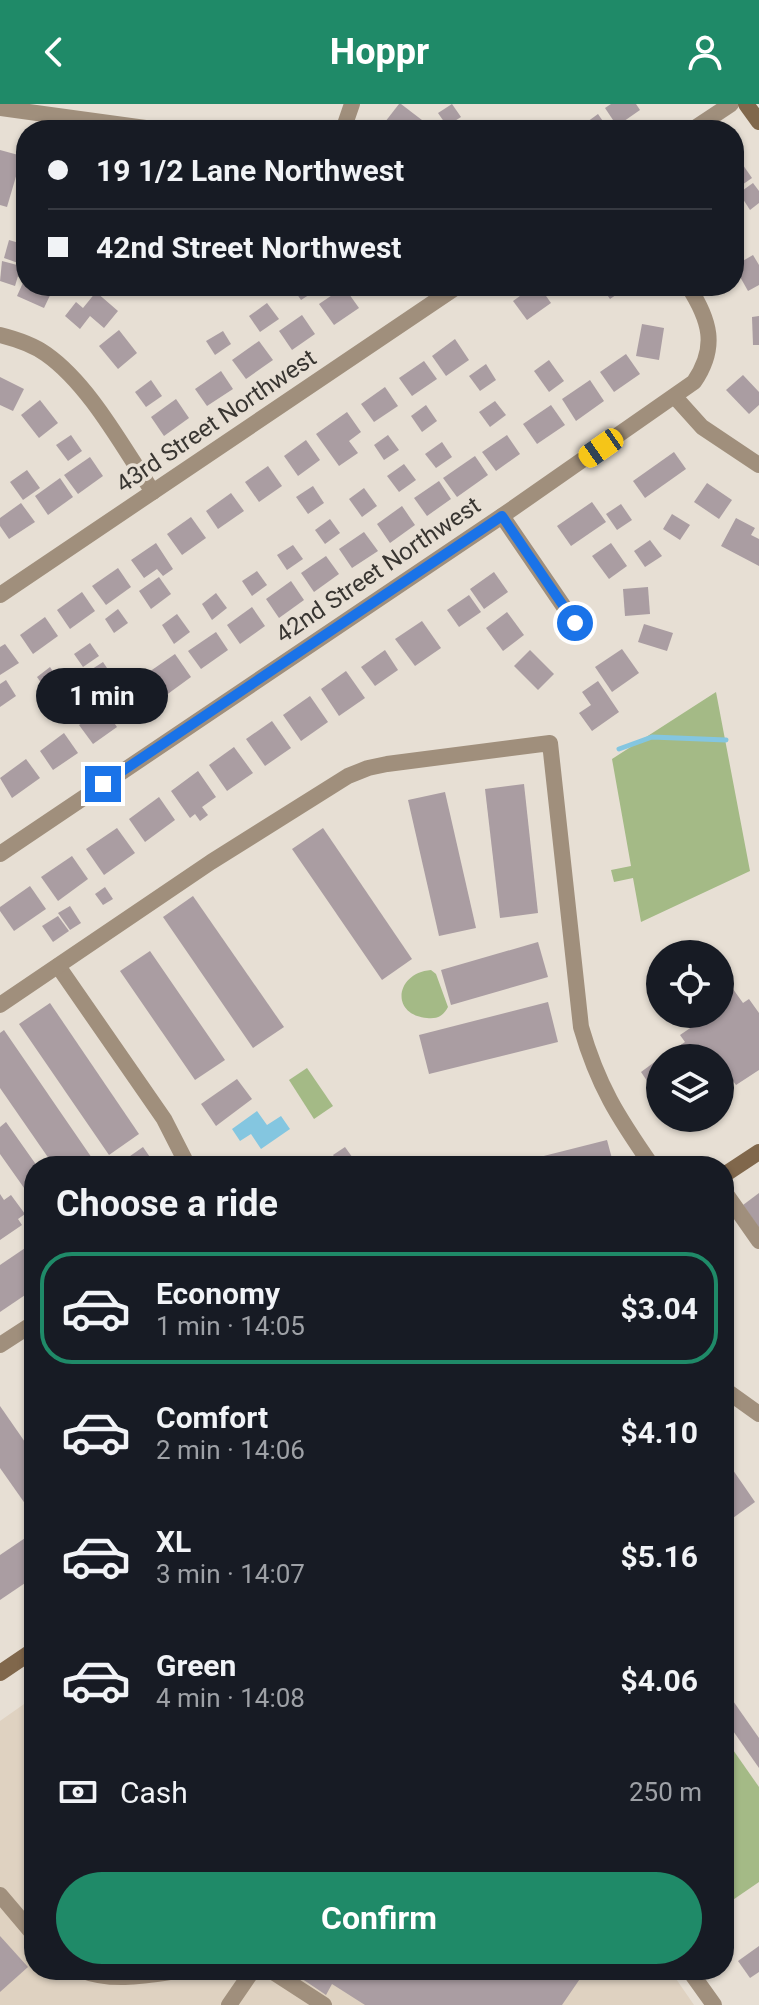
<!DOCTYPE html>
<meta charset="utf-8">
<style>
body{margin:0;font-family:Roboto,sans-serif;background:#242831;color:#f1f3f6;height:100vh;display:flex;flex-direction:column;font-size:30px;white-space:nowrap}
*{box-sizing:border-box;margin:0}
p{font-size:26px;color:#9ea1a6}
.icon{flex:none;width:44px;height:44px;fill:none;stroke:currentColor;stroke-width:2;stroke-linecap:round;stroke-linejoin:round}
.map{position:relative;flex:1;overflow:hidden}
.sheet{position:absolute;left:24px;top:1052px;width:710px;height:824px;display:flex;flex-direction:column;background:#171b24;border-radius:32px;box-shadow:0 2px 6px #0004}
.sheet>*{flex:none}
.top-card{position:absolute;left:16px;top:16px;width:728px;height:176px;border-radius:32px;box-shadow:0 2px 6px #0004;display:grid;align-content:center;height:176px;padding:0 32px;background:#171b24}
.tools{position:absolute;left:646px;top:836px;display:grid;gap:16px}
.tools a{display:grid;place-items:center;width:88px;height:88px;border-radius:50%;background:#171b24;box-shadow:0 2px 6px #0004;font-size:40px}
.end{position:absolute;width:36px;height:36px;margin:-18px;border:10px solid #1a73e8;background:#fff;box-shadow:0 0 0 4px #fff}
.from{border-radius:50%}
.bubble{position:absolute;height:56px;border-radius:28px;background:#171b24;box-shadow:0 2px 6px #0004;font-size:26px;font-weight:700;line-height:56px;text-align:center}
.car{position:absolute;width:24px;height:48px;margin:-24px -12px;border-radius:10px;box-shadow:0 0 6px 2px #0007;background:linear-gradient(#f5c518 24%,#345 0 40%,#f5c518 0 76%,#345 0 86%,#f5c518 0)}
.top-card b{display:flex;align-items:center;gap:28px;height:76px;font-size:30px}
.top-card b+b{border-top:2px solid #363941}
.top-card i{width:20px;height:20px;background:#f1f3f6}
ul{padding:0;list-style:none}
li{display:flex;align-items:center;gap:24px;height:112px;margin:0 16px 12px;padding:0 16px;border:4px solid transparent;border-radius:32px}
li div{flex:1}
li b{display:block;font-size:30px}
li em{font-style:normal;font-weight:700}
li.selected{border-color:#1f8a68}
li>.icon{width:72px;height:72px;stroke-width:1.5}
h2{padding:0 32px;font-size:36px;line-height:96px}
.pay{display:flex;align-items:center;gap:20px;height:88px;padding:0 32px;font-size:30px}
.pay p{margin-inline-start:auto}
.action{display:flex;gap:16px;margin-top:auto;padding:16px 32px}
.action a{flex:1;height:92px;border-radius:48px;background:#1f8a68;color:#fff;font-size:32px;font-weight:700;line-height:92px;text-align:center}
header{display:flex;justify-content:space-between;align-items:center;height:104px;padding:0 32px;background:#1f8a68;color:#fff;font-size:36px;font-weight:700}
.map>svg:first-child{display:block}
.built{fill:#dfd2c1}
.green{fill:#a4ba86}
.water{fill:#84c6e0}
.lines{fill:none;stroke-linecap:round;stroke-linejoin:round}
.stream{stroke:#84c6e0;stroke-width:5}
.building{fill:#aa9da2}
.minor{stroke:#a08f7c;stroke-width:16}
.secondary{stroke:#80674b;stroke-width:16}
.route{stroke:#1a73e8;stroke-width:10}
.labels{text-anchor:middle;stroke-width:7;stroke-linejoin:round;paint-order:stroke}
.street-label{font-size:24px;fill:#393632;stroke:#e7dfd4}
</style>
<header><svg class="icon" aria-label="back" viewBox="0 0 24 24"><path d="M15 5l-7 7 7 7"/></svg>Hoppr<svg class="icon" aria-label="person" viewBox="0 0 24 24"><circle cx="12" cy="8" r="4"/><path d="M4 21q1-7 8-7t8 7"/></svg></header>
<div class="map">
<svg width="759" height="1901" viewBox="0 0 759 1901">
<rect width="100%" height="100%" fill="#e7dfd4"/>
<polygon class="built" points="34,1593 34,1866 670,1866 694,1901 0,1901 0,1617"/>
<g class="green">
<polygon points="716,588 750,767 641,818 633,774 614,778 611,766 631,762 612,655"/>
<path d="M 431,866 L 436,870 L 448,903 C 443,912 438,915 427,914 C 390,911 395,869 431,866 Z"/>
<polygon points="307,964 333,1002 314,1015 289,976"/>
<polygon points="724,1633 759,1683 759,1778 724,1802"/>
</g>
<polygon class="water" points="257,1007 267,1021 281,1012 290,1025 261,1045 251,1030 240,1037 232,1025"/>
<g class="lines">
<polyline class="stream" points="619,645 652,633 726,636"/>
</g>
<g class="building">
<polygon points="399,0 401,0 435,26 396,26 385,18"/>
<polygon points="452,0 461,13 447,22 438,9"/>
<polygon points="611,0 636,0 640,6 617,22 605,4"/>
<polygon points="598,10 609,26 576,26"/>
<polygon points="0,46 22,52 7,103 0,101"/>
<polygon points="743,61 752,74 739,83 734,75 734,67"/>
<polygon points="753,79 759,87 759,99 750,106 739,89"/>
<polygon points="9,136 26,141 21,160 4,154"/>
<polygon points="753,151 759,161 759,181 748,187 734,162"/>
<polygon points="2,157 21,162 15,182 0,177"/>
<polygon points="26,172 26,182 54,183 44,204 17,192"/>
<polygon points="294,182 312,182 315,187 301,196 292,183"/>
<polygon points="534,182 539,182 551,199 527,216 513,197"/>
<polygon points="601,182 629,182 610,195"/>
<polygon points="344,183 359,204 334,221 319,200"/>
<polygon points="96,188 118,207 104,224 90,212 80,225 65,212 76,198 83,204"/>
<polygon points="267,199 279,215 260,228 249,212"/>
<polygon points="302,211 315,230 292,246 279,227"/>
<polygon points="759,212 759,241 753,241 752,213"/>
<polygon points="642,220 664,224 659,256 636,252"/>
<polygon points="119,226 137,249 118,265 99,242"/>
<polygon points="223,227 231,240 215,251 206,237"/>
<polygon points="455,235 469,256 446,272 432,252"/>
<polygon points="259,237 273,256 246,275 232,256"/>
<polygon points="626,250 640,270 614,288 600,268"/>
<polygon points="549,256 564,277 549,288 534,267"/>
<polygon points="424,257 437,275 412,292 399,274"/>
<polygon points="486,260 496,276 480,287 469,272"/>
<polygon points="221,267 233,285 207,302 195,285"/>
<polygon points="743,271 759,288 759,301 749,310 726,286"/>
<polygon points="0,273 24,285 13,307 0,301"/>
<polygon points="151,276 162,292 146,303 135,288"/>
<polygon points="590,276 604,297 576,317 562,295"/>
<polygon points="385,283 398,302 374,318 361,300"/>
<polygon points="176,295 189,314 164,332 151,313"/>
<polygon points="40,296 58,319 39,334 21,311"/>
<polygon points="495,297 506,311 490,323 479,308"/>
<polygon points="426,301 437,317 422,328 411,312"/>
<polygon points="551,301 565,321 537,340 523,320"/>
<polygon points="347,308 361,328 349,337 358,349 339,362 316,330"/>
<polygon points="71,331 82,347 68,357 56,341"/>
<polygon points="388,331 399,346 384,356 374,341"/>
<polygon points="507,331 520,350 496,367 482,348"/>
<polygon points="306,336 320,356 298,372 284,352"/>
<polygon points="442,338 452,353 436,364 425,350"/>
<polygon points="674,348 686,365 645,394 633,377"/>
<polygon points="475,352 488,371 457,393 443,374"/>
<polygon points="90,353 103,372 78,390 64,371"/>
<polygon points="404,360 416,376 399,388 387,372"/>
<polygon points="268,362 282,382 259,398 245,378"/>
<polygon points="27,366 40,384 23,396 10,378"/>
<polygon points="60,374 73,393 48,411 35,392"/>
<polygon points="439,377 451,395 427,412 414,394"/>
<polygon points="707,379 732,396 719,415 694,398"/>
<polygon points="313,382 324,399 308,410 296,393"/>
<polygon points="364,384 377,402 362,413 349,395"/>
<polygon points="231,389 244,407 218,425 206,407"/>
<polygon points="592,398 606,418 571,442 557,422"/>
<polygon points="21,399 35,418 9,435 0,422 0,414"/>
<polygon points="621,400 632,416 617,426 606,410"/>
<polygon points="402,402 415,421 390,439 377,420"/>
<polygon points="672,410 690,421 680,436 663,425"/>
<polygon points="191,413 206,434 182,451 167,430"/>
<polygon points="736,414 755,424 751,431 759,435 759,462 721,442"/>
<polygon points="330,415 340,429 325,440 315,426"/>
<polygon points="364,428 378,447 352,464 339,445"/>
<polygon points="650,436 662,452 645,463 634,447"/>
<polygon points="156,439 173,465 163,472 157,465 144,474 131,456"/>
<polygon points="611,439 627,462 609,475 592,452"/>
<polygon points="293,441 303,455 287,466 277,451"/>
<polygon points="326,452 339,470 314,488 301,469"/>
<polygon points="118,464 131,483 106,501 92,482"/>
<polygon points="257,467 267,481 252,492 242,477"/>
<polygon points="494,468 508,488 484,505 470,485"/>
<polygon points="159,473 171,490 151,505 139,487"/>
<polygon points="291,477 304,496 279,514 266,495"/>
<polygon points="648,483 650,510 625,512 623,485"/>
<polygon points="82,488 95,507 70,525 57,506"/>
<polygon points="216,489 227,504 212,516 202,500"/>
<polygon points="469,491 481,508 459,523 447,506"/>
<polygon points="252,503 265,522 240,540 227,521"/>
<polygon points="118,505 128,519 114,529 105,515"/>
<polygon points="507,508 524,531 503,547 486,524"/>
<polygon points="177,510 190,528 174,540 162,521"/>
<polygon points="45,513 58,532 33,550 20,531"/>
<polygon points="422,517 441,544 415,562 395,535"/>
<polygon points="644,520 673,529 667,547 638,538"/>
<polygon points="216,528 228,546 201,565 188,547"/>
<polygon points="90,539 99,552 83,563 74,550"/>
<polygon points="5,540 19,559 0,571 0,543"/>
<polygon points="622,545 639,569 612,588 595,563"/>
<polygon points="385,546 398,566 375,582 361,563"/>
<polygon points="530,546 554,570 538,586 514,562"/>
<polygon points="175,550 191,573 165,592 149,568"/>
<polygon points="103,558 113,573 97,584 86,569"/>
<polygon points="50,563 60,578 47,587 37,573"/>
<polygon points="346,567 365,594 339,612 321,585"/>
<polygon points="6,576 16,592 0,603 0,580"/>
<polygon points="598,577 619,608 592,627 579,609 591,601 582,588"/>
<polygon points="141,578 155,597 126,617 113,598"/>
<polygon points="310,592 328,618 301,637 283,611"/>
<polygon points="104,604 117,623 93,640 79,621"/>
<polygon points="272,617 291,644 265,662 246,635"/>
<polygon points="64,629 78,649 53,666 40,647"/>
<polygon points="234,643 253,669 227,687 209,661"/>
<polygon points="26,655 40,674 12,694 0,674"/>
<polygon points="198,667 216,693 202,703 208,711 200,717 195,710 190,714 171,687"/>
<polygon points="524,680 538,809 500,814 485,685"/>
<polygon points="445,688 476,824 439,832 408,696"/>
<polygon points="159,693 175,716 145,738 129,715"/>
<polygon points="117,724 135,749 104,771 86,745"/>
<polygon points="323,724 412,855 382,876 292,745"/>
<polygon points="72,752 88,775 58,797 41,773"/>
<polygon points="30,782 46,805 14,827 0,807 0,803"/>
<polygon points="105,783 113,795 103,801 95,790"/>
<polygon points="193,792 284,923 253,944 163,813"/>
<polygon points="70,802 81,819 70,826 58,809"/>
<polygon points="58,812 69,827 53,838 42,822"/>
<polygon points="538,838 548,873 451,901 441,866"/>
<polygon points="150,847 225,956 195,976 120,867"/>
<polygon points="733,885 743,899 749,895 759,909 759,966 736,981 730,973 720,980 720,954 661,954 685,938 680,931 705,914 701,910 720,910 720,893"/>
<polygon points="548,898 558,938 429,970 419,931"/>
<polygon points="50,899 139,1030 109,1051 19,920"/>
<polygon points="4,926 94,1057 86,1062 54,1062 0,984 0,929"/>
<polygon points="660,954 660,996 641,968"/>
<polygon points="237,975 252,995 216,1022 201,1000"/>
<polygon points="6,1018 37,1062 34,1062 34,1098 0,1050 0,1023"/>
<polygon points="607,1036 614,1062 509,1062 508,1061"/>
<polygon points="143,1043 156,1062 126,1062 123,1057"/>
<polygon points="345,1043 355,1057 348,1062 341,1062 333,1051"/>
<polygon points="759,1089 759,1124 743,1101"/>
<polygon points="0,1090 4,1096 11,1091 25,1110 18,1115 22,1121 0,1136"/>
<polygon points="34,1138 34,1185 0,1208 0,1161"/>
<polygon points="0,1302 34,1351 34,1395 26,1401 0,1364"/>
<polygon points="724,1353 755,1398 726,1419 724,1415"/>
<polygon points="34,1428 34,1473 0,1496 0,1451"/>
<polygon points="724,1584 759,1634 759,1664 724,1614"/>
<polygon points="724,1810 734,1824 724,1831"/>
<polygon points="0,1832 28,1863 0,1888"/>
<polygon points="759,1842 759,1868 750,1874 738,1857"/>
<polygon points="289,1866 586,1866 562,1901 365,1901 332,1880 326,1891"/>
</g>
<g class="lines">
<g class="minor">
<polyline points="0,4 160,26"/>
<polyline points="343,26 352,0"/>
<polyline points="692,26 731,0"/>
<path d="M 0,231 C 16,235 32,240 46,250 C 90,281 123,344 153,388"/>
<polyline points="675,293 702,323 759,361"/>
<polyline points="502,412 575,519"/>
<polyline points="0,491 458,182"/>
<path d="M 0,750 L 502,412 L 694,278 C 718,243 710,216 688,182"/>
<polyline points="58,862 164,1015 188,1062"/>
<path d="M 0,901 L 211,758 L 348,672 L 368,664 L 387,660 L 550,639 L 581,923 C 598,982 618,1013 652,1062"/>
<polyline points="724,1087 759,1137"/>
<polyline points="0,1241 34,1219"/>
<polyline points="724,1285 759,1310"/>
<polyline points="0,1791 34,1831"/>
<path d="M 81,1866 C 113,1879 149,1871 183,1866"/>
<polyline points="270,1866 324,1901"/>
<polyline points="689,1866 714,1901"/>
<polyline points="229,1901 253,1866"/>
</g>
<g class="secondary">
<polyline points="746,0 759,18"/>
<polyline points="724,1071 759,1048"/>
<polyline points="0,1569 34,1546"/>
</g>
</g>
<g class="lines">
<polyline class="route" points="103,680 502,412 575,519"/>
</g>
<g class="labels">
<g class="street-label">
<text transform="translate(216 317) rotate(-34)" y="8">43rd Street Northwest</text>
<text transform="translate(378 466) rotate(-34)" y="8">42nd Street Northwest</text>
</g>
</g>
</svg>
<div class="tools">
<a><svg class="icon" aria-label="locate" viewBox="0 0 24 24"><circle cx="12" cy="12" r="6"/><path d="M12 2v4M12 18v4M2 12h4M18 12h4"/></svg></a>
<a><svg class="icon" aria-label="layers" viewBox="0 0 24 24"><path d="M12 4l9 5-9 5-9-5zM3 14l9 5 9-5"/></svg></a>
</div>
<i class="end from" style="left:575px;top:519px"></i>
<i class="end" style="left:103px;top:680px"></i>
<div class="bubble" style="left:36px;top:564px;width:132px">1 min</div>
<i class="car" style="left:601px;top:344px;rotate:235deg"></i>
<div class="top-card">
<b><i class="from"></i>19 1/2 Lane Northwest</b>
<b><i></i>42nd Street Northwest</b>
</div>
<section class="sheet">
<h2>Choose a ride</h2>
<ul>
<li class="selected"><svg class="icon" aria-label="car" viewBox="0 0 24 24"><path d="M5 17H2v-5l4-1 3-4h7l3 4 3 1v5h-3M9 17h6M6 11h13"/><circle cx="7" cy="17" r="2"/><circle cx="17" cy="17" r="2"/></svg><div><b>Economy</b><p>1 min · 14:05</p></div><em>$3.04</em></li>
<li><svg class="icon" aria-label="car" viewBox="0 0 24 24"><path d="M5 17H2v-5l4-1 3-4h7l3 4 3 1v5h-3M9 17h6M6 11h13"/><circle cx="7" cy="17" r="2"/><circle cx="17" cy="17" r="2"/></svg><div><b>Comfort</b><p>2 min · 14:06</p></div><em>$4.10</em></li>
<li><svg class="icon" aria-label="car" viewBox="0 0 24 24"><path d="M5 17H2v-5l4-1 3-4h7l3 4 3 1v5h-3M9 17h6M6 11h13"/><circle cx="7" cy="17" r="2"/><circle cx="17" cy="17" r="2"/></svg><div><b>XL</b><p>3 min · 14:07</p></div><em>$5.16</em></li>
<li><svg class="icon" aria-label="car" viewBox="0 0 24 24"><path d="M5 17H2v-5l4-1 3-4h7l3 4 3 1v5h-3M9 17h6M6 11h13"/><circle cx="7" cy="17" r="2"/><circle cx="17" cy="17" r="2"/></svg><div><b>Green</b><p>4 min · 14:08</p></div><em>$4.06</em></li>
</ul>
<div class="pay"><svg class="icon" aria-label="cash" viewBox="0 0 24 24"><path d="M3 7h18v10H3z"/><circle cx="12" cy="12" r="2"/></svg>Cash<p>250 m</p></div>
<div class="action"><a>Confirm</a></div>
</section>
</div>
